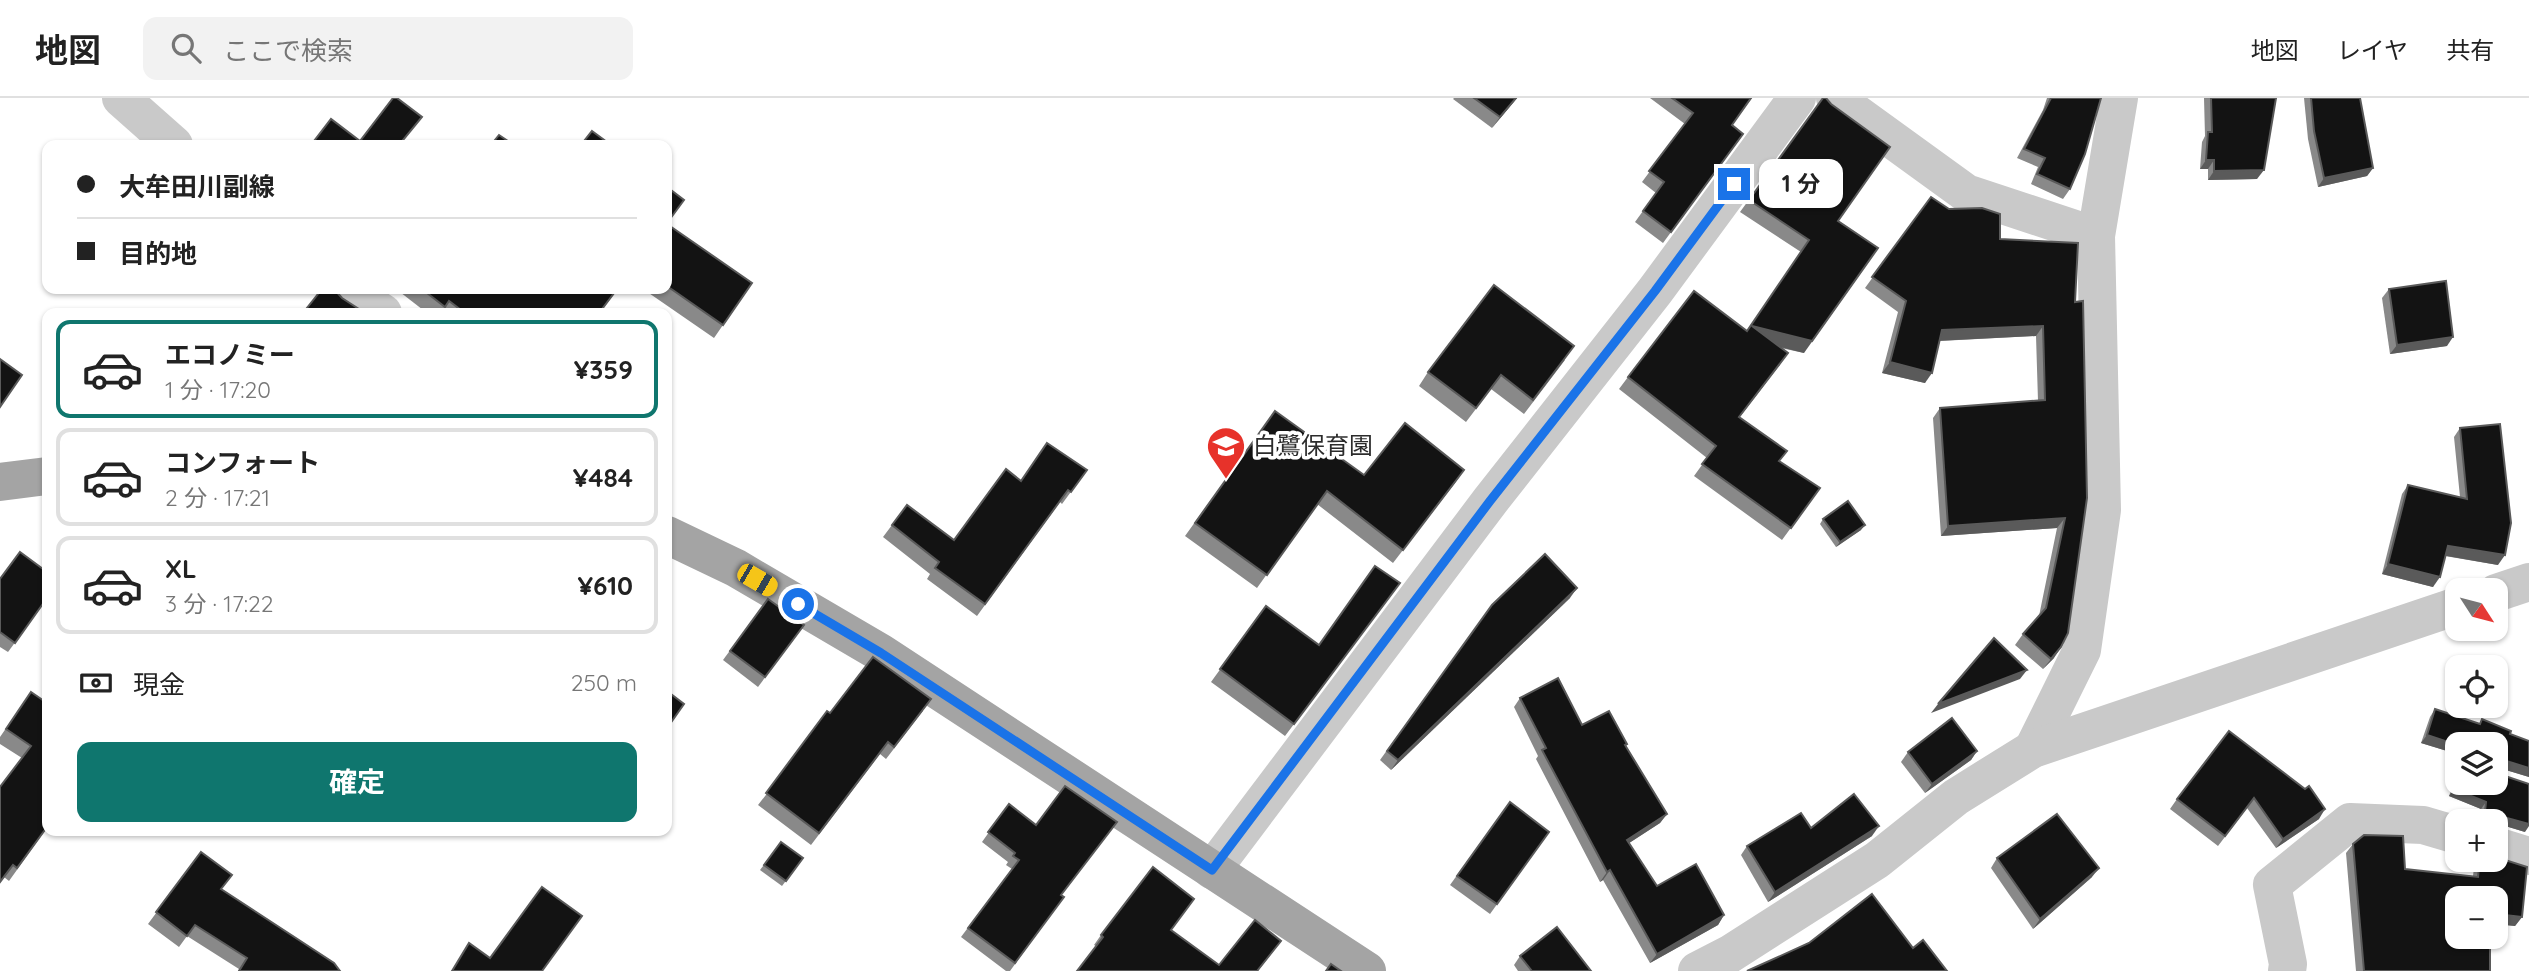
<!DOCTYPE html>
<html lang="ja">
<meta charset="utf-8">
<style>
body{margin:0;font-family:Quicksand,"Noto Sans JP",sans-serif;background:#f2f2f2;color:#222;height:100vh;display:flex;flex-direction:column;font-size:26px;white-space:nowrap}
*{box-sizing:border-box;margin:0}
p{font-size:23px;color:#767676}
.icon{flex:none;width:38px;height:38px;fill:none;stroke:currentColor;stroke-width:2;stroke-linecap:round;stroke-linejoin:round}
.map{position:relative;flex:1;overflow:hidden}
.side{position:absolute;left:42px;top:210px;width:630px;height:528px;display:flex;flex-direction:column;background:#fff;border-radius:14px;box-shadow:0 2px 5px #0004}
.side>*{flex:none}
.hud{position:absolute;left:42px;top:42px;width:630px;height:154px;border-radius:14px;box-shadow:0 2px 5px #0004;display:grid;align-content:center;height:154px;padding:0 35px;background:#fff}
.needle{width:46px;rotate:126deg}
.fabs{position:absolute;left:2445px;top:480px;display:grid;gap:14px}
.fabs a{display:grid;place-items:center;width:63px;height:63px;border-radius:14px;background:#fff;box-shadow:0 2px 5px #0004;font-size:35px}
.end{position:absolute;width:32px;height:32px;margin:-16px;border:9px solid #1a73e8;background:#fff;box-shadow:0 0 0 4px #fff}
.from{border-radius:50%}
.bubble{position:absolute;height:49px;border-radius:14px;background:#fff;box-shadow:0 2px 5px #0004;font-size:23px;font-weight:700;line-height:49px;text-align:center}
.car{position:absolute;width:21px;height:42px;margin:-21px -10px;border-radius:9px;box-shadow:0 0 5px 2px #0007;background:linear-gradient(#f5c518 24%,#345 0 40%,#f5c518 0 76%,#345 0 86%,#f5c518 0)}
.hud b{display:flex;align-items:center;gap:24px;height:66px;font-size:26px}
.hud b+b{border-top:2px solid #e0e0e0}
.hud i{width:18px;height:18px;background:#222}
ul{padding:12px 0 0;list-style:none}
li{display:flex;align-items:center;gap:21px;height:98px;margin:0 14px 10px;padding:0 21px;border:4px solid #e0e0e0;border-radius:14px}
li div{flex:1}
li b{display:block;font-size:26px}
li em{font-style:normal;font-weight:700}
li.selected{border-color:#0f766e}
li>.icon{width:63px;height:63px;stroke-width:1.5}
.pay{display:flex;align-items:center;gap:18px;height:77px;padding:0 35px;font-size:26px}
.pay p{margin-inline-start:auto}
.cta{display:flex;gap:14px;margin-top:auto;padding:14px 35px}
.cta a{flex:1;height:80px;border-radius:14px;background:#0f766e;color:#fff;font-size:28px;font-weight:700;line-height:80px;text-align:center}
header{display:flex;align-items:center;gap:42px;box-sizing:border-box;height:98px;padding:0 35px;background:#fff;border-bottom:2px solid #e0e0e0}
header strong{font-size:33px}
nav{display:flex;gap:38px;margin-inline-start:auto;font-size:24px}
.search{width:490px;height:63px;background:#f2f2f2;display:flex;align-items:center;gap:18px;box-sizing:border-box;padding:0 24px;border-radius:14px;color:#767676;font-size:26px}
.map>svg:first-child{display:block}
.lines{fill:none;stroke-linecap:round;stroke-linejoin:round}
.street{stroke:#c9c9c9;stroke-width:38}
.primary{stroke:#a4a4a4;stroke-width:38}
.wall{fill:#898989}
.shaded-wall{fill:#5a5a5a}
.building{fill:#131313;stroke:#5a5a5a;stroke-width:2}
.route{stroke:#1a73e8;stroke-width:9}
.labels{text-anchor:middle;stroke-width:7;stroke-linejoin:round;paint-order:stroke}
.poi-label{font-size:24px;fill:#2c2c2c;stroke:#fff;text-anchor:start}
</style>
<header>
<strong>地図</strong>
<div class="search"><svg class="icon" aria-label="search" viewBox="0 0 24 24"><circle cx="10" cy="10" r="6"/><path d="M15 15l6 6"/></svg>ここで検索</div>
<nav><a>地図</a><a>レイヤ</a><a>共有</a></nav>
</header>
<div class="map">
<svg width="2529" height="873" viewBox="0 0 2529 873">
<rect width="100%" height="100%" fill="#fff"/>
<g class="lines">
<g class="street">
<polyline points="121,0 174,47"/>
<polyline points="1835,0 1966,95 2096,138"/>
<polyline points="347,191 383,215"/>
<polyline points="2496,495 2529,484"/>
<polyline points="2033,651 2082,552 2102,412 2096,138 2119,0"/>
<polyline points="2496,748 2529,758"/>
<polyline points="1212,772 1490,403 1655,193 1797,0"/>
<polyline points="1697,873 1730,856 1877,762 1956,699 2033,651 2457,508"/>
<polyline points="2287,873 2288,866 2272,787 2350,724 2423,727 2457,737"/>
</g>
<g class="primary">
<polyline points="0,384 47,378"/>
<polyline points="667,437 736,470 881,555 1367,873"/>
</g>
</g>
<g class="wall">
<polygon points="1454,0 1517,0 1492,30 1453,1"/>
<polygon points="1650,0 1752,0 1732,27 1743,36 1663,145 1635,124 1656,95 1642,84 1685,26"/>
<polygon points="1823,0 1838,123 1804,255 1781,250 1780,267 1739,320 1779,363 1820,390 1782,442 1694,378 1707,360 1619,291 1628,279 1747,233 1801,154 1740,114"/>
<polygon points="2047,0 2101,0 2070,91 2063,101 2031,86 2038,69 2017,60 2043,12"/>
<polygon points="2204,0 2276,0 2257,81 2208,82 2208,71 2200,71 2202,44 2205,38"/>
<polygon points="2304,0 2360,0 2373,70 2367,78 2318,89 2308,41"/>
<polygon points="1931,99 1949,111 2000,141 2075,204 2083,203 2054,560 2043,571 2015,547 2023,536 2039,518 2057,430 1941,438 1933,320 1940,310 2038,303 2036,238 1940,243 1925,285 1882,275 1898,214 1865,190"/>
<polygon points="667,126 752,185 714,240 643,191 667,191"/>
<polygon points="396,191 618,191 600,215 427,215"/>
<polygon points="2389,191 2447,248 2390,256 2382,200"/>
<polygon points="1565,262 1524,316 1491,291 1466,324 1419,288 1428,274"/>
<polygon points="1275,313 1364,377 1464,372 1393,465 1317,406 1257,490 1185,438"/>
<polygon points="2460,330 2498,467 2445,458 2433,489 2382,476 2402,396 2408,387 2460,399 2454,339"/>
<polygon points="1087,372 1062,406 1060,404 977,518 927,481 930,476 883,439 892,427 954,442 1021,383"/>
<polygon points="1823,421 1861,432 1836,449 1820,426"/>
<polygon points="0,481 47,501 8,554 0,549"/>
<polygon points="1400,485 1285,638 1211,584 1266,508 1319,547"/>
<polygon points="1570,500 1391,672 1380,662 1492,507"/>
<polygon points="768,501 804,527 758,589 723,562"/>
<polygon points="31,594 47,730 9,783 4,779 22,660 0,646 0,639"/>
<polygon points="1520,600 1627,646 1626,648 1667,716 1660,725 1629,745 1657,788 1724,817 1718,827 1650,865 1603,782 1600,784 1536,661 1538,658 1514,609"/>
<polygon points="2435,611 2479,626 2482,621 2511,633 2510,636 2529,643 2529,679 2496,669 2496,671 2496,646 2457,646 2457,656 2421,645 2430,619"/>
<polygon points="923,613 886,661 880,656 811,747 758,707 830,615"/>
<polygon points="1977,653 1971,662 1925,695 1901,664 1908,654"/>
<polygon points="2457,678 2457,684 2496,684 2525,734 2502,727 2496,727 2496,723 2480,723 2481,711 2449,698"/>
<polygon points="2305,691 2319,721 2276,750 2247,710 2218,748 2170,711 2177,701"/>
<polygon points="1510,704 1549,734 1490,816 1450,787"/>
<polygon points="1009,706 1062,797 1064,799 1010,873 1006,873 961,839 1012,771 1006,767 1008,764 982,744"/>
<polygon points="1811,730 1872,738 1768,804 1741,757 1747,748"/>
<polygon points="781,744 803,760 782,788 760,772"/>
<polygon points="2353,746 2405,771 2473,778 2475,761 2496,761 2522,819 2515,828 2496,826 2496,800 2457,800 2490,873 2356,873 2346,755"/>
<polygon points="201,754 222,792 340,873 238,873 239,871 187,838 179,849 148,826"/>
<polygon points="1997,760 2092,779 2033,831 1991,770"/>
<polygon points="1171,832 1219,867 1274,852 1258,873 1077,873 1096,848 1094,847 1101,837"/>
<polygon points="1520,858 1591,873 1518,873 1514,867"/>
</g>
<g class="shaded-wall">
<polygon points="1516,0 1517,0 1492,30 1500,19"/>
<polygon points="2206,62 2214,62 2208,71 2200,71"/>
<polygon points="2373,70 2367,78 2318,89 2324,80"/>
<polygon points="2264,72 2257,81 2208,82 2214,73"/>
<polygon points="1870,162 1804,255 1743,240 1752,228"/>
<polygon points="2043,228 2036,238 1935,243 1942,232"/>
<polygon points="2453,239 2447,248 2390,256 2397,247"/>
<polygon points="1890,264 1932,275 1925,285 1882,275"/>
<polygon points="1464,372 1455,385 1393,465 1403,452"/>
<polygon points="2065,420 2057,430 1941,438 1948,428"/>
<polygon points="1865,427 1861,432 1836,449 1840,444"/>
<polygon points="2448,448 2505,457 2498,467 2441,457"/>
<polygon points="2388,466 2440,479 2433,489 2382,476"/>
<polygon points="1577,490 1570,500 1391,672 1398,662"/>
<polygon points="2061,549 2054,560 2043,571 2051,561"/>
<polygon points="2027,572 2020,581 1931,615 1938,606"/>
<polygon points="2427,637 2457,647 2457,656 2421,645"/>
<polygon points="1977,653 1971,662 1925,695 1932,686"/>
<polygon points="2500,661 2529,670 2529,679 2496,669"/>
<polygon points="2454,691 2486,704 2481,711 2449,698"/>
<polygon points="2325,711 2319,721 2276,750 2283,741"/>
<polygon points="1667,716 1660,725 1620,751 1627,742"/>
<polygon points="2497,719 2507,720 2529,726 2529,728 2525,734 2502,727 2496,727 2496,723 2490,723"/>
<polygon points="1879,728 1872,738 1768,804 1775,794"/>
<polygon points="2099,770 2092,779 2033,831 2040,821"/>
<polygon points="1610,772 1603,782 1600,784 1607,774"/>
<polygon points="2496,816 2522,819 2515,828 2496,826"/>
<polygon points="1724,817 1718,827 1650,865 1657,856"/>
</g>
<g class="building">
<polygon points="393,0 397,0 422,19 399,47 311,47 331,21 360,43"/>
<polygon points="1474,0 1516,0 1500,19"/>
<polygon points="1672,0 1751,0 1732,27 1743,36 1671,134 1643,113 1664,84 1649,73 1693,15"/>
<polygon points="1823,0 1826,0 1831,6 1890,49 1838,123 1878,150 1812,243 1752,228 1788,255 1739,319 1787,353 1779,363 1820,390 1791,430 1702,366 1716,348 1628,279 1694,193 1747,233 1809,142 1749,102"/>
<polygon points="2051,0 2101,0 2085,56 2070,91 2037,76 2045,60 2024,51"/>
<polygon points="2211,0 2276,0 2264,72 2214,73 2214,62 2206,62 2208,34 2212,34"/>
<polygon points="2311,0 2360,0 2373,70 2324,80 2314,33"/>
<polygon points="592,33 611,47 581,47"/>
<polygon points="499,37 514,47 491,47"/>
<polygon points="667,89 684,102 667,125"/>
<polygon points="1931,99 1949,111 1982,110 2000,116 2000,141 2078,145 2075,204 2083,203 2087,400 2068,535 2061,549 2051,561 2023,536 2046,510 2065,420 1948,428 1940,310 2045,302 2043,228 1942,232 1932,275 1890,264 1906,203 1872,179"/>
<polygon points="667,126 752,185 723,227 667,188"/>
<polygon points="2446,183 2453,239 2397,247 2389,191"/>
<polygon points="1494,187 1574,248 1533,302 1501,277 1476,310 1428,274"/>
<polygon points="322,191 334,191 342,200 365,215 303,215"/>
<polygon points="422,191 617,191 599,215 465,215 449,203 445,209"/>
<polygon points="0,261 22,277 0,309"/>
<polygon points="1275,313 1364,377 1405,325 1464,372 1403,452 1327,393 1267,477 1195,425"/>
<polygon points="2500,326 2511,425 2505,457 2448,448 2440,479 2388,466 2408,387 2467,401 2460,330"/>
<polygon points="1047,345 1087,372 1071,394 1068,392 985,506 935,470 939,464 892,427 907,407 954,442 1006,371 1021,383"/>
<polygon points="1848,403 1865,427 1840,444 1823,421"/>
<polygon points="20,454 47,474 47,500 15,545 0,534 0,481"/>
<polygon points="1545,456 1577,490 1398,662 1387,653 1492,507"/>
<polygon points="1375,468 1400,485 1294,626 1220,571 1266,508 1319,547"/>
<polygon points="768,501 804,527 765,579 730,553"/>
<polygon points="1994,540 2027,572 1938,606"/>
<polygon points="873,559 931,601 894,649 888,644 819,735 766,695 827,613 830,615"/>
<polygon points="1558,580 1582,627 1609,613 1627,646 1625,647 1667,716 1627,742 1657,788 1696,766 1724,817 1657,856 1610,772 1607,774 1542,652 1546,650 1520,600"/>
<polygon points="667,593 684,606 667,630"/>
<polygon points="31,594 47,605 47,729 17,770 13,767 0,784 0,689 31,648 6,631"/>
<polygon points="2435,611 2480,626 2482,621 2511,633 2510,636 2529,643 2529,670 2500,661 2496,671 2496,646 2457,646 2457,647 2427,637"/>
<polygon points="1952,620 1977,653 1932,686 1908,654"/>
<polygon points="2229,633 2305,691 2309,688 2325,711 2283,741 2254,700 2225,738 2177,701"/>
<polygon points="2496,675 2529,686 2529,726 2507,720 2497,719 2490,723 2484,723 2486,704 2454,691 2457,684 2496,684"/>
<polygon points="1065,688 1117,724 1061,797 1064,799 1015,865 968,830 1019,762 1013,758 1015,755 988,734 1009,706 1036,727"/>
<polygon points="1854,696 1879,728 1775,794 1747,748 1801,715 1811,730"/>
<polygon points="1510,704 1549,734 1497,806 1457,778"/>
<polygon points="2057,716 2099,770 2040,821 1997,760"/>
<polygon points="2364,737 2403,738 2405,771 2478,779 2480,761 2496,761 2496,759 2527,769 2522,819 2496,816 2496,800 2457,800 2457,838 2490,838 2490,873 2364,873 2353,746"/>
<polygon points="781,744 803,760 786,783 764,767"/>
<polygon points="201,754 232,777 221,791 334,865 340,873 239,873 247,860 195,827 187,838 156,814"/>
<polygon points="1153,769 1194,801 1171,832 1219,867 1255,822 1281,843 1257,873 1077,873 1103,839 1101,837"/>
<polygon points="542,789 582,818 542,873 452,873 469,845 490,860"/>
<polygon points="1872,796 1913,850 1923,842 1947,873 1747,873 1809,845"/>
<polygon points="1557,829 1591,873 1532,873 1520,858"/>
<polygon points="1331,866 1341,873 1326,873"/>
</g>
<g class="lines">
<polyline class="route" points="798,506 881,555 1212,772 1490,403 1655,193 1734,86"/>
</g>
<defs>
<g id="school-pin" transform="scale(2.0125)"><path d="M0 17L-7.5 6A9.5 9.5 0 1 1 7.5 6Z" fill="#e7322a" stroke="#fff"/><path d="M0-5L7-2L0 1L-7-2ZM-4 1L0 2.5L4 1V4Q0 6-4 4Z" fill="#fff"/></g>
</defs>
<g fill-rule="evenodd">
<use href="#school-pin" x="1226" y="348"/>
</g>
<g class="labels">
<g class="poi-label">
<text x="1253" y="356">白鷺保育園</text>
</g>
</g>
</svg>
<div class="fabs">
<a><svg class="needle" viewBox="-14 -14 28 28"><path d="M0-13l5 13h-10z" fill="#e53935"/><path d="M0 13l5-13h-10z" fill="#767676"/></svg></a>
<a><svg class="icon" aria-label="locate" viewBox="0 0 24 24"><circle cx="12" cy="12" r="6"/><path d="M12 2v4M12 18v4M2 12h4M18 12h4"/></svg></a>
<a><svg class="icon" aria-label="layers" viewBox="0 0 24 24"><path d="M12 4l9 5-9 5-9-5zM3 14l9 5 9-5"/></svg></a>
<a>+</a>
<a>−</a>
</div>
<i class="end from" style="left:798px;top:506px"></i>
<i class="end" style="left:1734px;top:86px"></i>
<div class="bubble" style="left:1759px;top:61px;width:84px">1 分</div>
<i class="car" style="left:757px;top:482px;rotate:120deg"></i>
<div class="hud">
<b><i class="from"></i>大牟田川副線</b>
<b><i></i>目的地</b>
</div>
<section class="side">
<ul>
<li class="selected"><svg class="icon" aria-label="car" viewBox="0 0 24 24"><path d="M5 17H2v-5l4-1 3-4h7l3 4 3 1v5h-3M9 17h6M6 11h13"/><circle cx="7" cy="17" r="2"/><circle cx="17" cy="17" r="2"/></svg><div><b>エコノミー</b><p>1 分 · 17:20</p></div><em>¥359</em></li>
<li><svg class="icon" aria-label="car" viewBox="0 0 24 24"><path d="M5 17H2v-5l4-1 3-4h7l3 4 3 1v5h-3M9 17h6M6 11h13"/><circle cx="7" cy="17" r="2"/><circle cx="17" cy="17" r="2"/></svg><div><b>コンフォート</b><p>2 分 · 17:21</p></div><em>¥484</em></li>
<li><svg class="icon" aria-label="car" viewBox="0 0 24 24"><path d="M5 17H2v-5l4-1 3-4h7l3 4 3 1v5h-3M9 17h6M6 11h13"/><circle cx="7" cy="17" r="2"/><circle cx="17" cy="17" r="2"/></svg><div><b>XL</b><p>3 分 · 17:22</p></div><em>¥610</em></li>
</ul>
<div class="pay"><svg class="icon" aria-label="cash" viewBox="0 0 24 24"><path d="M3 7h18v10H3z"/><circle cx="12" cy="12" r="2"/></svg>現金<p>250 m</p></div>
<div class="cta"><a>確定</a></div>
</section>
</div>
